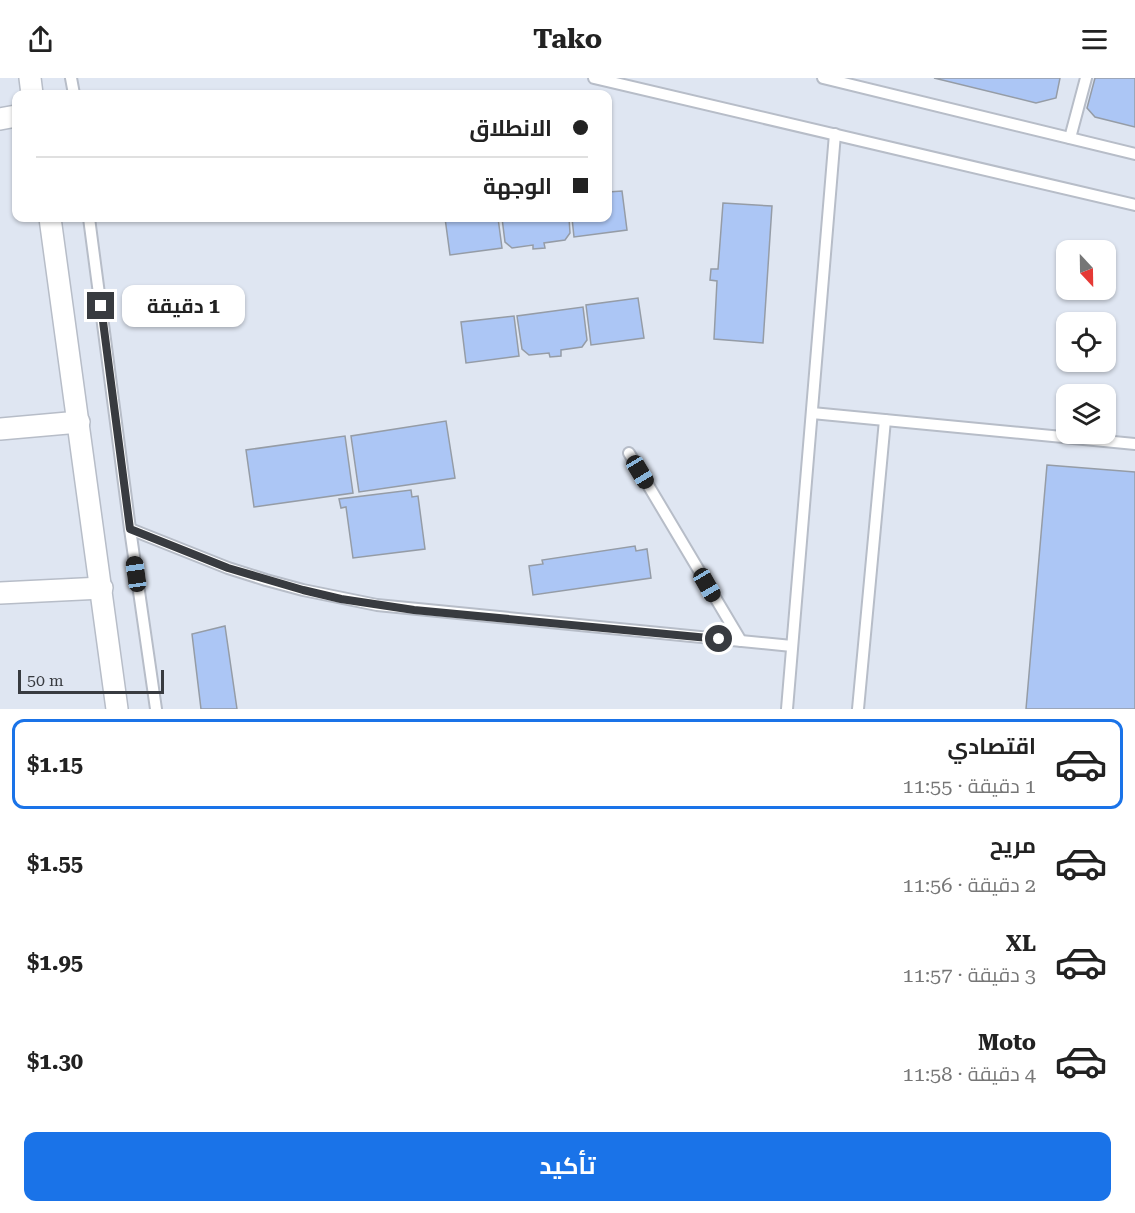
<!DOCTYPE html>
<html lang="ar">
<meta charset="utf-8">
<style>
body{margin:0;font-family:"Roboto Serif",Cairo,serif;background:#f6f6f6;color:#222;direction:rtl;height:100vh;display:flex;flex-direction:column;font-size:22px;white-space:nowrap}
*{box-sizing:border-box;margin:0}
p{font-size:20px;color:#767676}
.icon{flex:none;width:33px;height:33px;fill:none;stroke:currentColor;stroke-width:2;stroke-linecap:round;stroke-linejoin:round}
.map{position:relative;height:631px;overflow:hidden;direction:ltr}
.details{display:flex;flex-direction:column;background:#fff;flex:1}
.details>*{flex:none}
.top-card{position:absolute;left:12px;top:12px;width:600px;height:132px;border-radius:12px;box-shadow:0 2px 4px #0004;direction:rtl;display:grid;align-content:center;height:132px;padding:0 24px;background:#fff}
.needle{width:39px;rotate:158deg}
.fabs{position:absolute;left:1056px;top:162px;display:grid;gap:12px}
.fabs a{display:grid;place-items:center;width:60px;height:60px;border-radius:12px;background:#fff;box-shadow:0 2px 4px #0004;font-size:30px}
.scale{position:absolute;left:18px;bottom:15px;width:146px;box-sizing:border-box;padding-left:6px;border:3px solid #383b40;border-top:0;font-size:16px;line-height:21px;white-space:nowrap;color:#383b40;-webkit-text-stroke:4px #dfe6f2;paint-order:stroke}
.end{position:absolute;width:27px;height:27px;margin:-14px;border:8px solid #383b40;background:#fff;box-shadow:0 0 0 3px #fff}
.from{border-radius:50%}
.bubble{position:absolute;height:42px;border-radius:12px;background:#fff;box-shadow:0 2px 4px #0004;font-size:20px;font-weight:700;line-height:42px;text-align:center;direction:rtl}
.car{position:absolute;width:18px;height:36px;margin:-18px -9px;border-radius:8px;box-shadow:0 0 4px 2px #0007;background:linear-gradient(#222 24%,#8ab4d8 0 40%,#222 0 76%,#8ab4d8 0 86%,#222 0)}
.top-card b{display:flex;align-items:center;gap:21px;height:57px;font-size:22px}
.top-card b+b{border-top:2px solid #e0e0e0}
.top-card i{width:15px;height:15px;background:#222}
ul{padding:10px 0 0;list-style:none}
li{display:flex;align-items:center;gap:18px;height:90px;margin:0 12px 9px;padding:0 12px;border:3px solid transparent;border-radius:12px}
li div{flex:1}
li b{display:block;font-size:22px}
li em{font-style:normal;font-weight:700}
li.on{border-color:#1a73e8}
li>.icon{width:54px;height:54px;stroke-width:1.5}
.primary-button{display:flex;gap:12px;margin-top:auto;padding:12px 24px}
.primary-button a{flex:1;height:69px;border-radius:12px;background:#1a73e8;color:#fff;font-size:24px;font-weight:700;line-height:69px;text-align:center}
header{display:flex;justify-content:space-between;align-items:center;height:78px;padding:0 24px;background:#fff;font-size:27px;font-weight:700}
.map>svg:first-child{display:block}
.building{fill:#acc6f5;stroke:#959ca6;stroke-width:1.5}
.lines{fill:none;stroke-linecap:round;stroke-linejoin:round}
.service-casing{stroke:#b7bdc8;stroke-width:14}
.minor-casing{stroke:#b7bdc8;stroke-width:24}
.service{stroke:#fff;stroke-width:10}
.minor{stroke:#fff;stroke-width:21}
.route{stroke:#383b40;stroke-width:8}
</style>
<header><svg class="icon" aria-label="menu" viewBox="0 0 24 24"><path d="M4 6h16M4 12h16M4 18h16"/></svg>Tako<svg class="icon" aria-label="share" viewBox="0 0 24 24"><path d="M12 15V3M7 8l5-5 5 5M5 13v7h14v-7"/></svg></header>
<div class="map">
<svg width="1135" height="631" viewBox="0 0 1135 631">
<rect width="100%" height="100%" fill="#dfe6f2"/>
<g class="building">
<polygon points="934,0 1060,0 1056,20 1036,25"/>
<polygon points="1095,0 1135,0 1135,49 1095,39 1087,30"/>
<polygon points="622,113 627,152 574,159 572,140 608,140 608,114"/>
<polygon points="723,125 772,128 763,265 714,261 717,203 710,202 711,191 718,191"/>
<polygon points="445,140 498,140 502,170 450,177"/>
<polygon points="502,140 569,140 570,155 565,162 544,165 545,170 533,171 533,167 512,170 505,164"/>
<polygon points="638,220 644,260 591,267 586,227"/>
<polygon points="583,229 587,262 582,269 561,272 561,278 550,279 549,275 529,277 522,271 517,238"/>
<polygon points="514,238 519,278 466,285 461,244"/>
<polygon points="446,343 455,400 359,414 351,358"/>
<polygon points="345,358 353,415 254,429 246,372"/>
<polygon points="1047,387 1135,394 1135,631 1026,631"/>
<polygon points="411,412 412,419 418,418 425,471 353,480 346,429 341,430 339,421"/>
<polygon points="635,468 636,473 647,471 651,500 533,517 529,488 543,486 542,482"/>
<polygon points="225,548 237,631 201,631 192,556"/>
</g>
<g class="lines">
<g class="service-casing">
<g id="service">
<polyline points="71,0 74,16"/>
<polyline points="594,0 1135,127"/>
<polyline points="823,0 1135,76"/>
<polyline points="1070,60 1086,0"/>
<polyline points="89,140 130,451 156,631"/>
<polyline points="812,335 1135,366"/>
<polyline points="629,375 741,563"/>
<polyline points="130,451 228,490 266,502 303,512 377,527 792,568"/>
<polyline points="787,631 835,56"/>
<polyline points="858,631 885,342"/>
</g>
</g>
<g class="minor-casing">
<g id="minor">
<polyline points="30,0 32,16"/>
<polyline points="0,41 16,38"/>
<polyline points="50,140 117,631"/>
<polyline points="0,351 79,344"/>
<polyline points="0,515 102,510"/>
</g>
</g>
<use href="#service" class="service"/>
<use href="#minor" class="minor"/>
</g>
<g class="lines">
<polyline class="route" points="101,228 130,451 228,490 303,512 341,521 414,532 719,561"/>
</g>
</svg>
<div class="fabs">
<a><svg class="needle" viewBox="-14 -14 28 28"><path d="M0-13l5 13h-10z" fill="#e53935"/><path d="M0 13l5-13h-10z" fill="#767676"/></svg></a>
<a><svg class="icon" aria-label="locate" viewBox="0 0 24 24"><circle cx="12" cy="12" r="6"/><path d="M12 2v4M12 18v4M2 12h4M18 12h4"/></svg></a>
<a><svg class="icon" aria-label="layers" viewBox="0 0 24 24"><path d="M12 4l9 5-9 5-9-5zM3 14l9 5 9-5"/></svg></a>
</div>
<div class="scale">50 m</div>
<i class="end from" style="left:719px;top:561px"></i>
<i class="end" style="left:101px;top:228px"></i>
<div class="bubble" style="left:122px;top:207px;width:123px">1 دقيقة</div>
<i class="car" style="left:640px;top:394px;rotate:149deg"></i>
<i class="car" style="left:136px;top:496px;rotate:352deg"></i>
<i class="car" style="left:707px;top:507px;rotate:150deg"></i>
<div class="top-card">
<b><i class="from"></i>الانطلاق</b>
<b><i></i>الوجهة</b>
</div>
</div>
<section class="details">
<ul>
<li class="on"><svg class="icon" aria-label="car" viewBox="0 0 24 24"><path d="M5 17H2v-5l4-1 3-4h7l3 4 3 1v5h-3M9 17h6M6 11h13"/><circle cx="7" cy="17" r="2"/><circle cx="17" cy="17" r="2"/></svg><div><b>اقتصادي</b><p>1 دقيقة · 11:55</p></div><em>$1.15</em></li>
<li><svg class="icon" aria-label="car" viewBox="0 0 24 24"><path d="M5 17H2v-5l4-1 3-4h7l3 4 3 1v5h-3M9 17h6M6 11h13"/><circle cx="7" cy="17" r="2"/><circle cx="17" cy="17" r="2"/></svg><div><b>مريح</b><p>2 دقيقة · 11:56</p></div><em>$1.55</em></li>
<li><svg class="icon" aria-label="car" viewBox="0 0 24 24"><path d="M5 17H2v-5l4-1 3-4h7l3 4 3 1v5h-3M9 17h6M6 11h13"/><circle cx="7" cy="17" r="2"/><circle cx="17" cy="17" r="2"/></svg><div><b>XL</b><p>3 دقيقة · 11:57</p></div><em>$1.95</em></li>
<li><svg class="icon" aria-label="car" viewBox="0 0 24 24"><path d="M5 17H2v-5l4-1 3-4h7l3 4 3 1v5h-3M9 17h6M6 11h13"/><circle cx="7" cy="17" r="2"/><circle cx="17" cy="17" r="2"/></svg><div><b>Moto</b><p>4 دقيقة · 11:58</p></div><em>$1.30</em></li>
</ul>
<div class="primary-button"><a>تأكيد</a></div>
</section>
